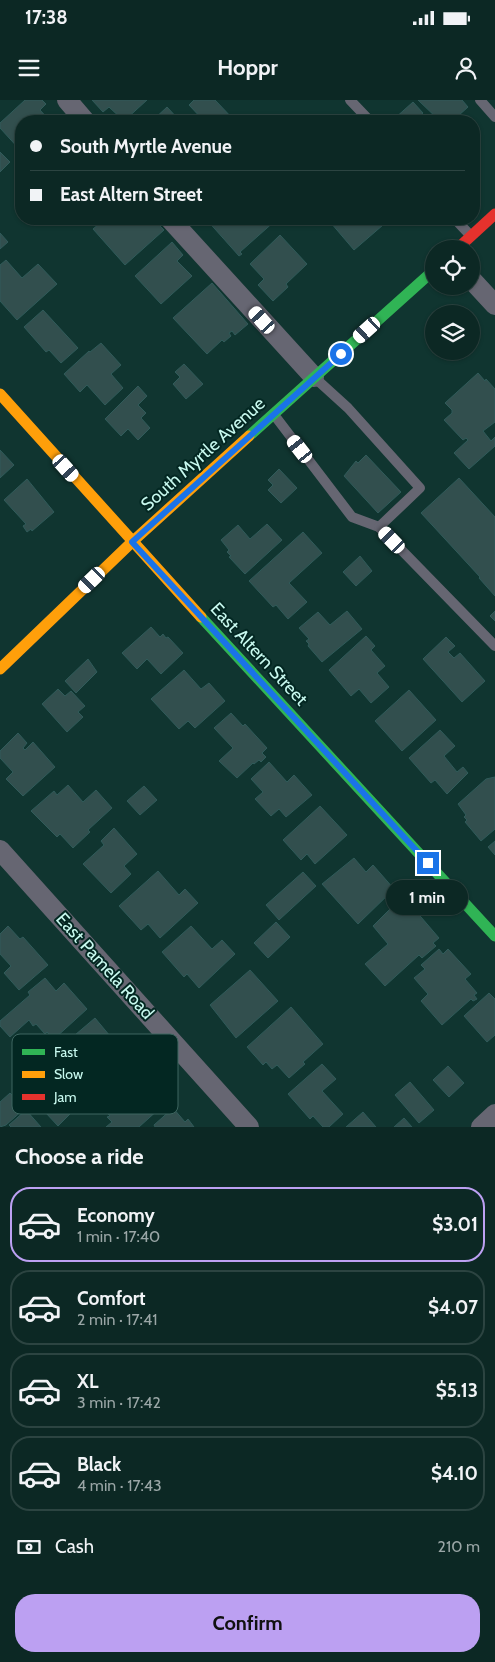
<!DOCTYPE html>
<meta charset="utf-8">
<style>
body{margin:0;font-family:Cabin,sans-serif;background:#15302c;color:#f1f3f6;height:100vh;display:flex;flex-direction:column;font-size:19px;white-space:nowrap}
*{box-sizing:border-box;margin:0}
p{font-size:16px;color:#9aa6a6}
.icon{flex:none;width:28px;height:28px;fill:none;stroke:currentColor;stroke-width:2;stroke-linecap:round;stroke-linejoin:round}
.map{position:relative;height:1027px;overflow:hidden}
.details{display:flex;flex-direction:column;background:#0c2824;flex:1}
.details>*{flex:none}
.top-card{position:absolute;left:15px;top:15px;width:465px;height:110px;border-radius:20px;box-shadow:0 1px 4px #0004,0 0 0 1px #2c4441;display:grid;align-content:center;height:110px;padding:0 15px;background:#0c2824}
.controls{position:absolute;left:425px;top:140px;display:grid;gap:10px}
.controls a{display:grid;place-items:center;width:55px;height:55px;border-radius:50%;background:#0c2824;box-shadow:0 1px 4px #0004,0 0 0 1px #2c4441;font-size:25px}
.end{position:absolute;width:22px;height:22px;margin:-11px;border:6px solid #1a73e8;background:#fff;box-shadow:0 0 0 2px #fff}
.from{border-radius:50%}
.bubble{position:absolute;height:35px;border-radius:18px;background:#0c2824;box-shadow:0 1px 4px #0004,0 0 0 1px #2c4441;font-size:16px;font-weight:700;line-height:35px;text-align:center}
.car{position:absolute;width:15px;height:30px;margin:-15px -8px;border-radius:6px;box-shadow:0 0 4px 1px #0007;background:linear-gradient(#fff 24%,#345 0 40%,#fff 0 76%,#345 0 86%,#fff 0)}
.top-card b{display:flex;align-items:center;gap:18px;height:48px;font-size:19px}
.top-card b+b{border-top:1px solid #2c4441}
.top-card i{width:12px;height:12px;background:#f1f3f6}
ul{padding:0;list-style:none}
li{display:flex;align-items:center;gap:15px;height:75px;margin:0 10px 8px;padding:0 5px;border:2px solid #2c4441;border-radius:20px}
li div{flex:1}
li b{display:block;font-size:19px}
li em{font-style:normal;font-weight:700}
li.on{border-color:#bca0f2}
li>.icon{width:45px;height:45px;stroke-width:1.5}
h2{padding:0 15px;font-size:22px;line-height:60px}
.pay{display:flex;align-items:center;gap:12px;height:55px;padding:0 15px;font-size:19px}
.pay p{margin-inline-start:auto}
.action{display:flex;gap:10px;margin-top:auto;padding:10px 15px}
.action a{flex:1;height:58px;border-radius:20px;background:#bca0f2;color:#111;font-size:20px;font-weight:700;line-height:58px;text-align:center}
.status{display:flex;justify-content:space-between;align-items:center;height:35px;padding:0 25px;background:#0c2824;direction:ltr}
.status svg{height:14px;fill:currentColor}
header{display:flex;justify-content:space-between;align-items:center;height:65px;padding:0 15px;background:#0c2824;font-size:22px;font-weight:700}
.map>svg:first-child{display:block}
.building{fill:#324f4e;stroke:#305b5a}
.lines{fill:none;stroke-linecap:round;stroke-linejoin:round}
.lane{stroke:#666672;stroke-width:10}
.street{stroke:#666672;stroke-width:20}
.fast{stroke:#30b455;stroke-width:11}
.slow{stroke:#ff9f0a;stroke-width:11}
.jam{stroke:#e5322d;stroke-width:11}
.route{stroke:#1a73e8;stroke-width:6}
.labels{text-anchor:middle;stroke-width:4;stroke-linejoin:round;paint-order:stroke}
.street-label{font-size:18px;fill:#c8f9ef;stroke:#032722}
.key{fill:#032722;stroke:#3e6660;stroke-width:1}
.key-label{font-size:14px;fill:#c8f9ef}
</style>
<div class="status"><b>17:38</b><svg viewBox="0 0 49 12"><path d="M0 12V9h3v3zM5 12V6h3v6zM10 12V3h3v9zM15 12V0h3v12zM26 1h20v11H26zM47 4h2v5h-2z"/></svg></div>
<header><svg class="icon" aria-label="menu" viewBox="0 0 24 24"><path d="M4 6h16M4 12h16M4 18h16"/></svg>Hoppr<svg class="icon" aria-label="person" viewBox="0 0 24 24"><circle cx="12" cy="8" r="4"/><path d="M4 21q1-7 8-7t8 7"/></svg></header>
<div class="map">
<svg width="495" height="1027" viewBox="0 0 495 1027">
<rect width="100%" height="100%" fill="#103530"/>
<g class="building">
<polygon points="25,0 42,0 46,4 40,10 50,21 21,21 21,51 0,28 0,23"/>
<polygon points="92,0 147,0 124,21 109,7 103,12"/>
<polygon points="194,0 215,0 235,21 204,21 189,5"/>
<polygon points="418,0 462,0 468,7 458,16 460,17 455,21 440,21"/>
<polygon points="413,2 423,13 415,21 396,21 394,19"/>
<polygon points="167,7 180,21 152,21"/>
<polygon points="0,52 10,62 0,72"/>
<polygon points="105,119 153,119 164,130 125,165 93,129"/>
<polygon points="206,119 275,119 276,120 240,152 242,154 239,156"/>
<polygon points="336,119 390,119 354,150 331,123"/>
<polygon points="0,133 8,142 0,149"/>
<polygon points="280,135 307,164 286,184 288,187 273,201 258,185 264,179 250,164"/>
<polygon points="172,142 183,155 177,161 192,176 161,204 135,176"/>
<polygon points="6,160 22,178 38,164 57,184 17,220 0,201 0,165"/>
<polygon points="212,183 248,224 235,235 232,231 229,233 231,236 224,242 222,240 207,254 173,218"/>
<polygon points="43,210 78,248 61,263 49,250 46,252 24,227"/>
<polygon points="101,243 121,265 111,274 123,288 105,305 87,285 80,292 64,274 89,251 90,252"/>
<polygon points="184,264 203,284 186,299 173,284 180,277 175,272"/>
<polygon points="478,273 485,281 486,279 495,289 495,322 483,331 491,341 495,337 495,346 469,369 454,353 468,340 466,338 463,340 444,320 452,313 452,310 445,303"/>
<polygon points="138,286 147,296 138,305 146,313 141,318 150,328 138,340 128,329 121,336 105,319"/>
<polygon points="0,350 14,365 0,378"/>
<polygon points="366,355 401,392 378,413 344,376 356,361 358,363"/>
<polygon points="279,369 297,388 281,403 268,390 273,385 268,380"/>
<polygon points="459,378 495,417 495,496 479,478 480,477 421,413"/>
<polygon points="27,379 54,412 32,431 31,429 27,432 23,426 26,424 4,400"/>
<polygon points="267,424 282,440 245,474 229,457 231,456 227,452 229,450 221,440 238,425 250,439"/>
<polygon points="303,432 322,453 289,483 307,502 288,519 276,505 273,507 249,481"/>
<polygon points="360,456 372,471 356,486 343,472"/>
<polygon points="347,511 362,529 322,562 308,546 309,544 306,541 309,539 299,528 318,512 330,525"/>
<polygon points="495,511 495,521 490,516"/>
<polygon points="151,527 160,537 163,534 166,538 168,537 183,553 161,574 147,559 137,569 122,553"/>
<polygon points="366,536 375,546 371,550 385,566 377,573 389,587 371,603 359,589 351,596 329,570"/>
<polygon points="446,537 455,546 448,552 454,558 460,553 485,581 462,602 423,559"/>
<polygon points="88,559 97,572 76,593 65,581"/>
<polygon points="184,570 201,589 209,583 225,601 195,628 188,621 179,629 151,599"/>
<polygon points="58,589 65,596 71,591 85,606 78,612 83,617 67,632 42,604"/>
<polygon points="409,590 436,620 402,651 375,621"/>
<polygon points="231,613 243,626 245,624 267,648 262,653 266,657 261,662 259,660 254,664 253,663 237,678 219,661 233,648 214,628"/>
<polygon points="440,630 455,646 444,656 457,672 463,667 468,673 447,694 435,680 431,683 409,658"/>
<polygon points="18,633 27,643 23,648 25,650 33,642 55,667 23,696 6,679 13,672 0,658 0,651"/>
<polygon points="269,662 287,682 294,675 312,695 286,717 279,709 271,716 255,699 263,692 251,679"/>
<polygon points="495,677 495,729 481,741 465,722 467,720 464,717 466,715 458,704 486,679"/>
<polygon points="68,685 83,702 96,690 112,708 88,730 90,732 73,748 60,734 57,737 31,711 54,691 57,695"/>
<polygon points="144,686 157,700 140,715 127,701"/>
<polygon points="320,706 347,735 315,764 307,754 301,760 283,740"/>
<polygon points="114,728 137,754 124,766 131,774 111,793 83,764 104,745 101,741"/>
<polygon points="495,741 495,755 488,747"/>
<polygon points="354,758 366,772 373,765 394,789 358,824 322,784"/>
<polygon points="158,771 179,795 185,789 198,803 160,838 148,824 141,830 119,806"/>
<polygon points="303,772 316,786 279,820 266,805"/>
<polygon points="399,800 411,813 415,810 439,838 433,843 436,846 422,858 419,855 385,886 365,864 388,844 373,826"/>
<polygon points="276,822 290,837 268,858 254,843"/>
<polygon points="8,826 20,839 23,837 48,865 19,890 4,873 11,866 0,854 0,834"/>
<polygon points="191,826 212,849 222,840 235,854 199,888 187,874 184,877 162,852"/>
<polygon points="439,849 443,854 448,849 471,874 465,879 477,893 474,895 477,899 473,901 471,899 442,925 421,901 428,894 414,878 425,869 421,865"/>
<polygon points="250,870 278,901 236,938 210,905"/>
<polygon points="45,878 56,891 64,883 87,909 54,939 47,932 45,934 36,924 33,926 29,920 10,937 0,926 0,921 30,895 28,892"/>
<polygon points="489,893 495,899 495,935 487,942 464,916"/>
<polygon points="291,907 323,944 303,962 305,964 289,978 277,965 272,969 266,962 263,965 247,947"/>
<polygon points="95,918 110,936 109,937 112,940 109,943 118,952 101,967 103,968 80,986 70,975 73,972 67,965 62,969 52,958 63,948 62,946"/>
<polygon points="322,964 336,979 322,991 343,1014 329,1027 323,1027 313,1016 310,1019 288,994"/>
<polygon points="448,966 464,983 449,997 433,980"/>
<polygon points="127,968 139,981 146,975 169,1000 139,1027 106,1027 112,1022 107,1017 110,1016 99,1004 115,989 110,983"/>
<polygon points="410,982 434,1010 419,1023 395,995"/>
<polygon points="10,993 25,1008 6,1025 0,1027 0,1002"/>
<polygon points="63,996 75,1009 58,1026 45,1012"/>
<polygon points="173,1008 185,1022 188,1019 194,1027 155,1027 154,1025"/>
<polygon points="26,1010 41,1027 11,1027 9,1025"/>
<polygon points="363,1012 376,1027 346,1027"/>
<polygon points="404,1018 412,1027 394,1027"/>
</g>
<g class="lines">
<g class="lane">
<polyline points="350,0 370,21"/>
<polyline points="480,0 495,17"/>
<polyline points="455,119 470,135"/>
<polyline points="275,316 352,417 379,427 420,388 348,308 315,278"/>
<polyline points="379,427 495,546"/>
</g>
<g class="street">
<polyline points="67,0 85,21"/>
<polyline points="170,119 314,277"/>
<polyline points="471,179 495,205"/>
<polyline points="0,750 249,1027"/>
<polyline points="481,1027 495,1014"/>
</g>
<g class="fast">
<polyline points="249,336 434,170"/>
<polyline points="201,517 495,836"/>
</g>
<g class="slow">
<polyline points="0,294 201,517"/>
<polyline points="0,569 132,442 249,336"/>
</g>
<polyline class="jam" points="457,149 495,114"/>
</g>
<g class="lines">
<polyline class="route" points="341,254 132,442 428,763"/>
</g>
<g class="labels">
<g class="street-label">
<text transform="translate(203 354) rotate(-42)" y="6">South Myrtle Avenue</text>
<text transform="translate(259 554) rotate(47)" y="6">East Altern Street</text>
<text transform="translate(105 866) rotate(48)" y="6">East Pamela Road</text>
</g>
</g>
<rect x="12" y="934" width="166" height="80" rx="8" class="key"/>
<rect x="22" y="949" width="23" height="6" fill="#30b455"/>
<rect x="22" y="971" width="23" height="7" fill="#ff9f0a"/>
<rect x="22" y="994" width="23" height="6" fill="#e5322d"/>
<g class="key-label">
<text x="54" y="957">Fast</text>
<text x="54" y="979">Slow</text>
<text x="54" y="1002">Jam</text>
</g>
</svg>
<div class="controls">
<a><svg class="icon" aria-label="locate" viewBox="0 0 24 24"><circle cx="12" cy="12" r="6"/><path d="M12 2v4M12 18v4M2 12h4M18 12h4"/></svg></a>
<a><svg class="icon" aria-label="layers" viewBox="0 0 24 24"><path d="M12 4l9 5-9 5-9-5zM3 14l9 5 9-5"/></svg></a>
</div>
<i class="end from" style="left:341px;top:254px"></i>
<i class="end" style="left:428px;top:763px"></i>
<div class="bubble" style="left:386px;top:780px;width:82px">1 min</div>
<i class="car" style="left:262px;top:220px;rotate:318deg"></i>
<i class="car" style="left:367px;top:230px;rotate:228deg"></i>
<i class="car" style="left:300px;top:349px;rotate:322deg"></i>
<i class="car" style="left:66px;top:368px;rotate:138deg"></i>
<i class="car" style="left:392px;top:440px;rotate:316deg"></i>
<i class="car" style="left:92px;top:480px;rotate:226deg"></i>
<div class="top-card">
<b><i class="from"></i>South Myrtle Avenue</b>
<b><i></i>East Altern Street</b>
</div>
</div>
<section class="details">
<h2>Choose a ride</h2>
<ul>
<li class="on"><svg class="icon" aria-label="car" viewBox="0 0 24 24"><path d="M5 17H2v-5l4-1 3-4h7l3 4 3 1v5h-3M9 17h6M6 11h13"/><circle cx="7" cy="17" r="2"/><circle cx="17" cy="17" r="2"/></svg><div><b>Economy</b><p>1 min · 17:40</p></div><em>$3.01</em></li>
<li><svg class="icon" aria-label="car" viewBox="0 0 24 24"><path d="M5 17H2v-5l4-1 3-4h7l3 4 3 1v5h-3M9 17h6M6 11h13"/><circle cx="7" cy="17" r="2"/><circle cx="17" cy="17" r="2"/></svg><div><b>Comfort</b><p>2 min · 17:41</p></div><em>$4.07</em></li>
<li><svg class="icon" aria-label="car" viewBox="0 0 24 24"><path d="M5 17H2v-5l4-1 3-4h7l3 4 3 1v5h-3M9 17h6M6 11h13"/><circle cx="7" cy="17" r="2"/><circle cx="17" cy="17" r="2"/></svg><div><b>XL</b><p>3 min · 17:42</p></div><em>$5.13</em></li>
<li><svg class="icon" aria-label="car" viewBox="0 0 24 24"><path d="M5 17H2v-5l4-1 3-4h7l3 4 3 1v5h-3M9 17h6M6 11h13"/><circle cx="7" cy="17" r="2"/><circle cx="17" cy="17" r="2"/></svg><div><b>Black</b><p>4 min · 17:43</p></div><em>$4.10</em></li>
</ul>
<div class="pay"><svg class="icon" aria-label="cash" viewBox="0 0 24 24"><path d="M3 7h18v10H3z"/><circle cx="12" cy="12" r="2"/></svg>Cash<p>210 m</p></div>
<div class="action"><a>Confirm</a></div>
</section>
